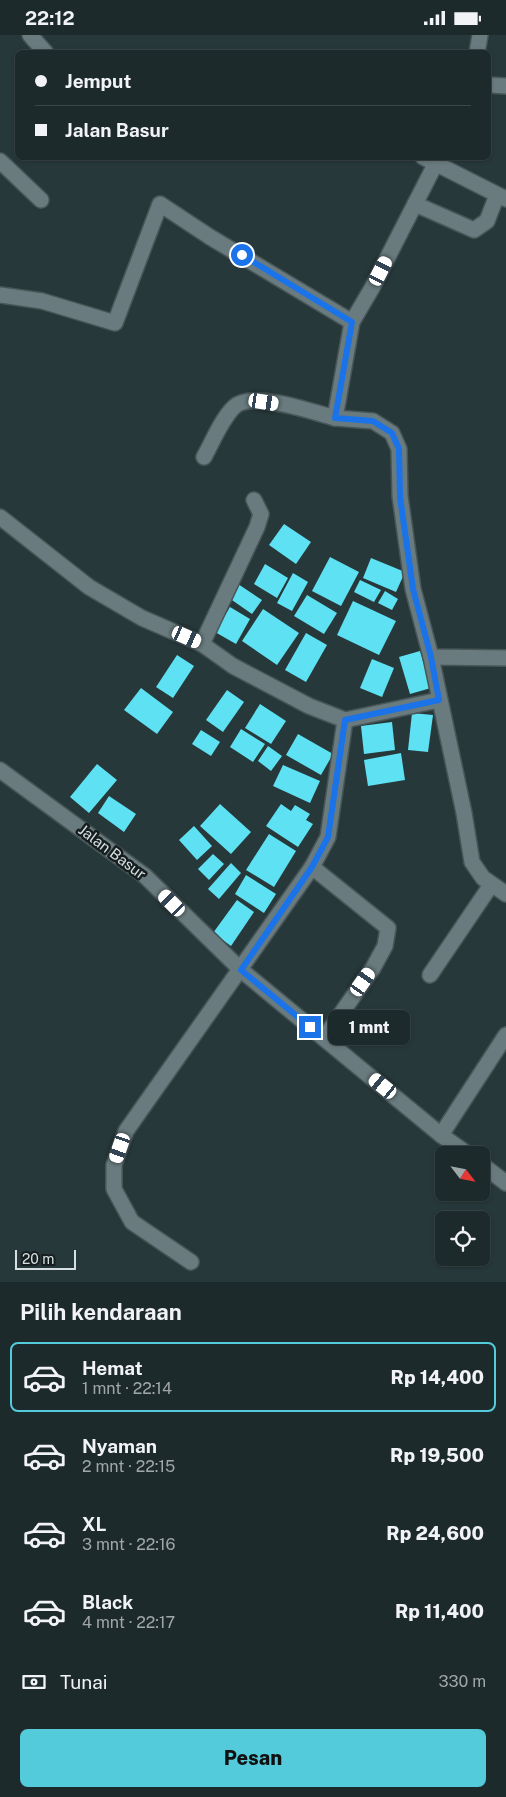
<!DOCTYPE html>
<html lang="id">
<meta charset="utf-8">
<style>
body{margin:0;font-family:"Public Sans",sans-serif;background:#2a3638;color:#f1f3f6;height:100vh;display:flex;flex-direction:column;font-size:19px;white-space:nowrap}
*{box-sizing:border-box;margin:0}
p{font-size:16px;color:#a0a7a9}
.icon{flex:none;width:28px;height:28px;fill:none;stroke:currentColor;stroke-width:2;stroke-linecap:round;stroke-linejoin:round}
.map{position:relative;height:1247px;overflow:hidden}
.side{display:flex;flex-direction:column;background:#1d2a2c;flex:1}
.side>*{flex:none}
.guide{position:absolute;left:15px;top:15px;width:476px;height:110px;border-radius:8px;box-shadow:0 1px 4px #0004,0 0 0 1px #3b4648;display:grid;align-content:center;height:110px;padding:0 20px;background:#1d2a2c}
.needle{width:32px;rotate:122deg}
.controls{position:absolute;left:435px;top:1111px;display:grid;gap:10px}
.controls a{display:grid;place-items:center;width:55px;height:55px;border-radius:8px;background:#1d2a2c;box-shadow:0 1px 4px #0004,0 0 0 1px #3b4648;font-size:25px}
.scale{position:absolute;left:15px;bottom:12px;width:61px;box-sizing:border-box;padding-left:5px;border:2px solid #d6e0e1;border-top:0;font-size:14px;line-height:18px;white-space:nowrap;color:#d6e0e1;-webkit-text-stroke:4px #161e1f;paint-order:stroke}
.end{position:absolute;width:22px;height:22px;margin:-11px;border:6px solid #1a73e8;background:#fff;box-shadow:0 0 0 2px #fff}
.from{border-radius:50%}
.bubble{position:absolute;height:35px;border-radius:8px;background:#1d2a2c;box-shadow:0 1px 4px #0004,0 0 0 1px #3b4648;font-size:16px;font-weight:800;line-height:35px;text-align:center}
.car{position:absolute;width:15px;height:30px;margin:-15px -8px;border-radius:6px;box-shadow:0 0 4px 1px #0007;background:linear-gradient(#fff 24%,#345 0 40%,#fff 0 76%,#345 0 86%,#fff 0)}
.guide b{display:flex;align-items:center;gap:18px;height:48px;font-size:19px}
.guide b+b{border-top:1px solid #3b4648}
.guide i{width:12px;height:12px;background:#f1f3f6}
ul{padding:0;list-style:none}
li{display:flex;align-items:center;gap:15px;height:70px;margin:0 10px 8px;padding:0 10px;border:2px solid transparent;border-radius:8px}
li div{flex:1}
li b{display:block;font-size:19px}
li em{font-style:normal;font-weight:800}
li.on{border-color:#53cbda}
li>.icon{width:45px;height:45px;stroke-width:1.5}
h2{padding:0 20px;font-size:22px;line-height:60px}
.pay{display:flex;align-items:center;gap:12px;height:55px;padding:0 20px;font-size:19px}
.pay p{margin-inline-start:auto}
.primary-button{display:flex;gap:10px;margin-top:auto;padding:10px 20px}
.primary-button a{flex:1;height:58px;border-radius:8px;background:#53cbda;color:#111;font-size:20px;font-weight:800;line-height:58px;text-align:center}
.status{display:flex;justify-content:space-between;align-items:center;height:35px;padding:0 25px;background:#1d2a2c;direction:ltr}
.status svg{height:14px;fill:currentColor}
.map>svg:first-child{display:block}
.building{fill:#5ee1f2}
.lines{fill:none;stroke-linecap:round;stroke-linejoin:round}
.minor-casing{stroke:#475557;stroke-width:18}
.minor{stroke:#697b7e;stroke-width:15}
.route{stroke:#1a73e8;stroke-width:6}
.labels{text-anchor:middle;stroke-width:5;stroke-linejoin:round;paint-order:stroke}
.street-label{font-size:15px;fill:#d6e0e1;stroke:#161e1f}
</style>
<div class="status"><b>22:12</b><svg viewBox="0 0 49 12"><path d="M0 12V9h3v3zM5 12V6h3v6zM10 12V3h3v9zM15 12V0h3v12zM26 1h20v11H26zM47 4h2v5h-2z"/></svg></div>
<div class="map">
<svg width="506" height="1247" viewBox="0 0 506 1247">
<rect width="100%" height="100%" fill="#27383a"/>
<g class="building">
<polygon points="284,489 311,507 296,529 269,510"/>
<polygon points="330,522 359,537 341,571 312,556"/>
<polygon points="371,523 405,537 396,557 363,543"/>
<polygon points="265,529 288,543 277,563 254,549"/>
<polygon points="293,538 308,547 292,576 277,568"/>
<polygon points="360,545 381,555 374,567 354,557"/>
<polygon points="238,549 262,565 252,579 229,563"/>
<polygon points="385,556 398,564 392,575 378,568"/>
<polygon points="307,560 337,578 324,599 294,581"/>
<polygon points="353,566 396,586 379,620 337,600"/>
<polygon points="230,572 250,584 236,609 215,597"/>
<polygon points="263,574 299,598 277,630 242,606"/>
<polygon points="306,598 327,610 306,647 285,635"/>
<polygon points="420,616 431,653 410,659 399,622"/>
<polygon points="177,620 194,631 173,663 156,652"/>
<polygon points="372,624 394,633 382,662 360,653"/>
<polygon points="141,653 173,677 157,699 124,675"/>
<polygon points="227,655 244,667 223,697 206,685"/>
<polygon points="260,669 286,686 271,709 245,693"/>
<polygon points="412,678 433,680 428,717 408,715"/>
<polygon points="392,687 395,715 364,719 361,691"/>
<polygon points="241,694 265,709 253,727 230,712"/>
<polygon points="201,695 220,707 211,721 192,709"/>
<polygon points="298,699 333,719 321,740 286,720"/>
<polygon points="268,711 282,721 271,736 258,726"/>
<polygon points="401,718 405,745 368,751 364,725"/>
<polygon points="97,729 117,745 89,778 70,762"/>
<polygon points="283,730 320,746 310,768 273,751"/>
<polygon points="109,761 136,779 124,797 98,778"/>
<polygon points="220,769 251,797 231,819 200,791"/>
<polygon points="281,769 291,776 295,770 310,779 306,785 313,789 298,812 266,791"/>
<polygon points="194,791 212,811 197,825 179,805"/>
<polygon points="269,799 296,816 274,852 246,835"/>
<polygon points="213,819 224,829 209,845 198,834"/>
<polygon points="231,828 241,838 219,864 208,854"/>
<polygon points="246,840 276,859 264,878 235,859"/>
<polygon points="237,865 254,877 231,911 213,898"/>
</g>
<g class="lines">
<g class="minor-casing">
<g id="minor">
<polyline points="30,0 46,18"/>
<polyline points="477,18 480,0"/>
<polyline points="489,50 506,51"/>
<polyline points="423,122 506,164"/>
<polyline points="439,122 372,253 352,287 335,383 373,386 392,398 399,414 400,461 413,554 431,622 506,623"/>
<polyline points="0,126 41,165"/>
<polyline points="415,169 474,195 487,186 497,160"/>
<polyline points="0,260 42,266 115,288 160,169 210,202 352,287"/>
<path d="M 204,422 C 213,406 221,385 234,372 C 251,355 313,377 335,383"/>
<polyline points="0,482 89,552 142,583 202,609 233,631 309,671 345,685 439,665"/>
<polyline points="202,609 257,492 261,479 254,465"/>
<polyline points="431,622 464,778 472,827 483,843 506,859"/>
<polyline points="0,735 145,841 241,935 441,1100 469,1120"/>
<polyline points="312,832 388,893 385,911 373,933 324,1003"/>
<polyline points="430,940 491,850"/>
<polyline points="441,1100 506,1000"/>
<polyline points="481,1129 506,1148"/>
<polyline points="191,1227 132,1187 114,1154 114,1130 126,1096 312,832 328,802 345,685"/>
</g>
</g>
<use href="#minor" class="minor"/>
</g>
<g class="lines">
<polyline class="route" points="242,220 352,287 335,383 373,386 392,398 399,414 400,462 413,554 431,622 439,665 345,685 328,802 312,832 241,935 310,992"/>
</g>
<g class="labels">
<g class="street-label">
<text transform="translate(112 817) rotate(37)" y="5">Jalan Basur</text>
</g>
</g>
</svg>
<div class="controls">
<a><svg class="needle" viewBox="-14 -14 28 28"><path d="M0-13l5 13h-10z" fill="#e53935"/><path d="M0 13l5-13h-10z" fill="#a0a7a9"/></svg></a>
<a><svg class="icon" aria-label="locate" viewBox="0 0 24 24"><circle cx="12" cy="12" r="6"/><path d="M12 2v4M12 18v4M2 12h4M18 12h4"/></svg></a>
</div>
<div class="scale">20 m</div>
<i class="end from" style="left:242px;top:220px"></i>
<i class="end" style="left:310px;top:992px"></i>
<div class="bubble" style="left:328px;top:975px;width:82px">1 mnt</div>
<i class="car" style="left:381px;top:236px;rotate:27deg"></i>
<i class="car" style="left:264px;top:367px;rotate:99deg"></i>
<i class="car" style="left:187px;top:602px;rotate:114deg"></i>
<i class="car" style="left:172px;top:868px;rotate:315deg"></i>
<i class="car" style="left:363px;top:947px;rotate:35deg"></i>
<i class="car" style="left:383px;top:1051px;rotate:309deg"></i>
<i class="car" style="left:120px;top:1113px;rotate:199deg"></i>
<div class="guide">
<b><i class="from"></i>Jemput</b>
<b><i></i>Jalan Basur</b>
</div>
</div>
<section class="side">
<h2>Pilih kendaraan</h2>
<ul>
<li class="on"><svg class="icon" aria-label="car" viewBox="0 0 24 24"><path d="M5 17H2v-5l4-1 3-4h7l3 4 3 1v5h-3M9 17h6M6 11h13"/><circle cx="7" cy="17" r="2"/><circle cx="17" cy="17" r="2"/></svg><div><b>Hemat</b><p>1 mnt · 22:14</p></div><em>Rp 14,400</em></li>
<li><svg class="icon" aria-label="car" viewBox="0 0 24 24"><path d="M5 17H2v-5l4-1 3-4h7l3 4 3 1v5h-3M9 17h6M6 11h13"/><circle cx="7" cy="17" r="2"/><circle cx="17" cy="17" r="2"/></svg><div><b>Nyaman</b><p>2 mnt · 22:15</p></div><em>Rp 19,500</em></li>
<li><svg class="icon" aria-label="car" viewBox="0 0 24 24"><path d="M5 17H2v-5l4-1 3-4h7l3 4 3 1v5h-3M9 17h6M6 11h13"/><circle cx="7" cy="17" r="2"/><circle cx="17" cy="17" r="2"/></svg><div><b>XL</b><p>3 mnt · 22:16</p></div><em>Rp 24,600</em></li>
<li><svg class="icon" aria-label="car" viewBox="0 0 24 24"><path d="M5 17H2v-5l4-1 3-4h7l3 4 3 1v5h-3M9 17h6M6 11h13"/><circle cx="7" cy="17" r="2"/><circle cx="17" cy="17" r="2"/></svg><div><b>Black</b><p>4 mnt · 22:17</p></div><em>Rp 11,400</em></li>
</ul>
<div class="pay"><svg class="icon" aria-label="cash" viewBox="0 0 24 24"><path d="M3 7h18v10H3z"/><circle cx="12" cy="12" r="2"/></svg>Tunai<p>330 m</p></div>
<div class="primary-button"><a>Pesan</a></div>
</section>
